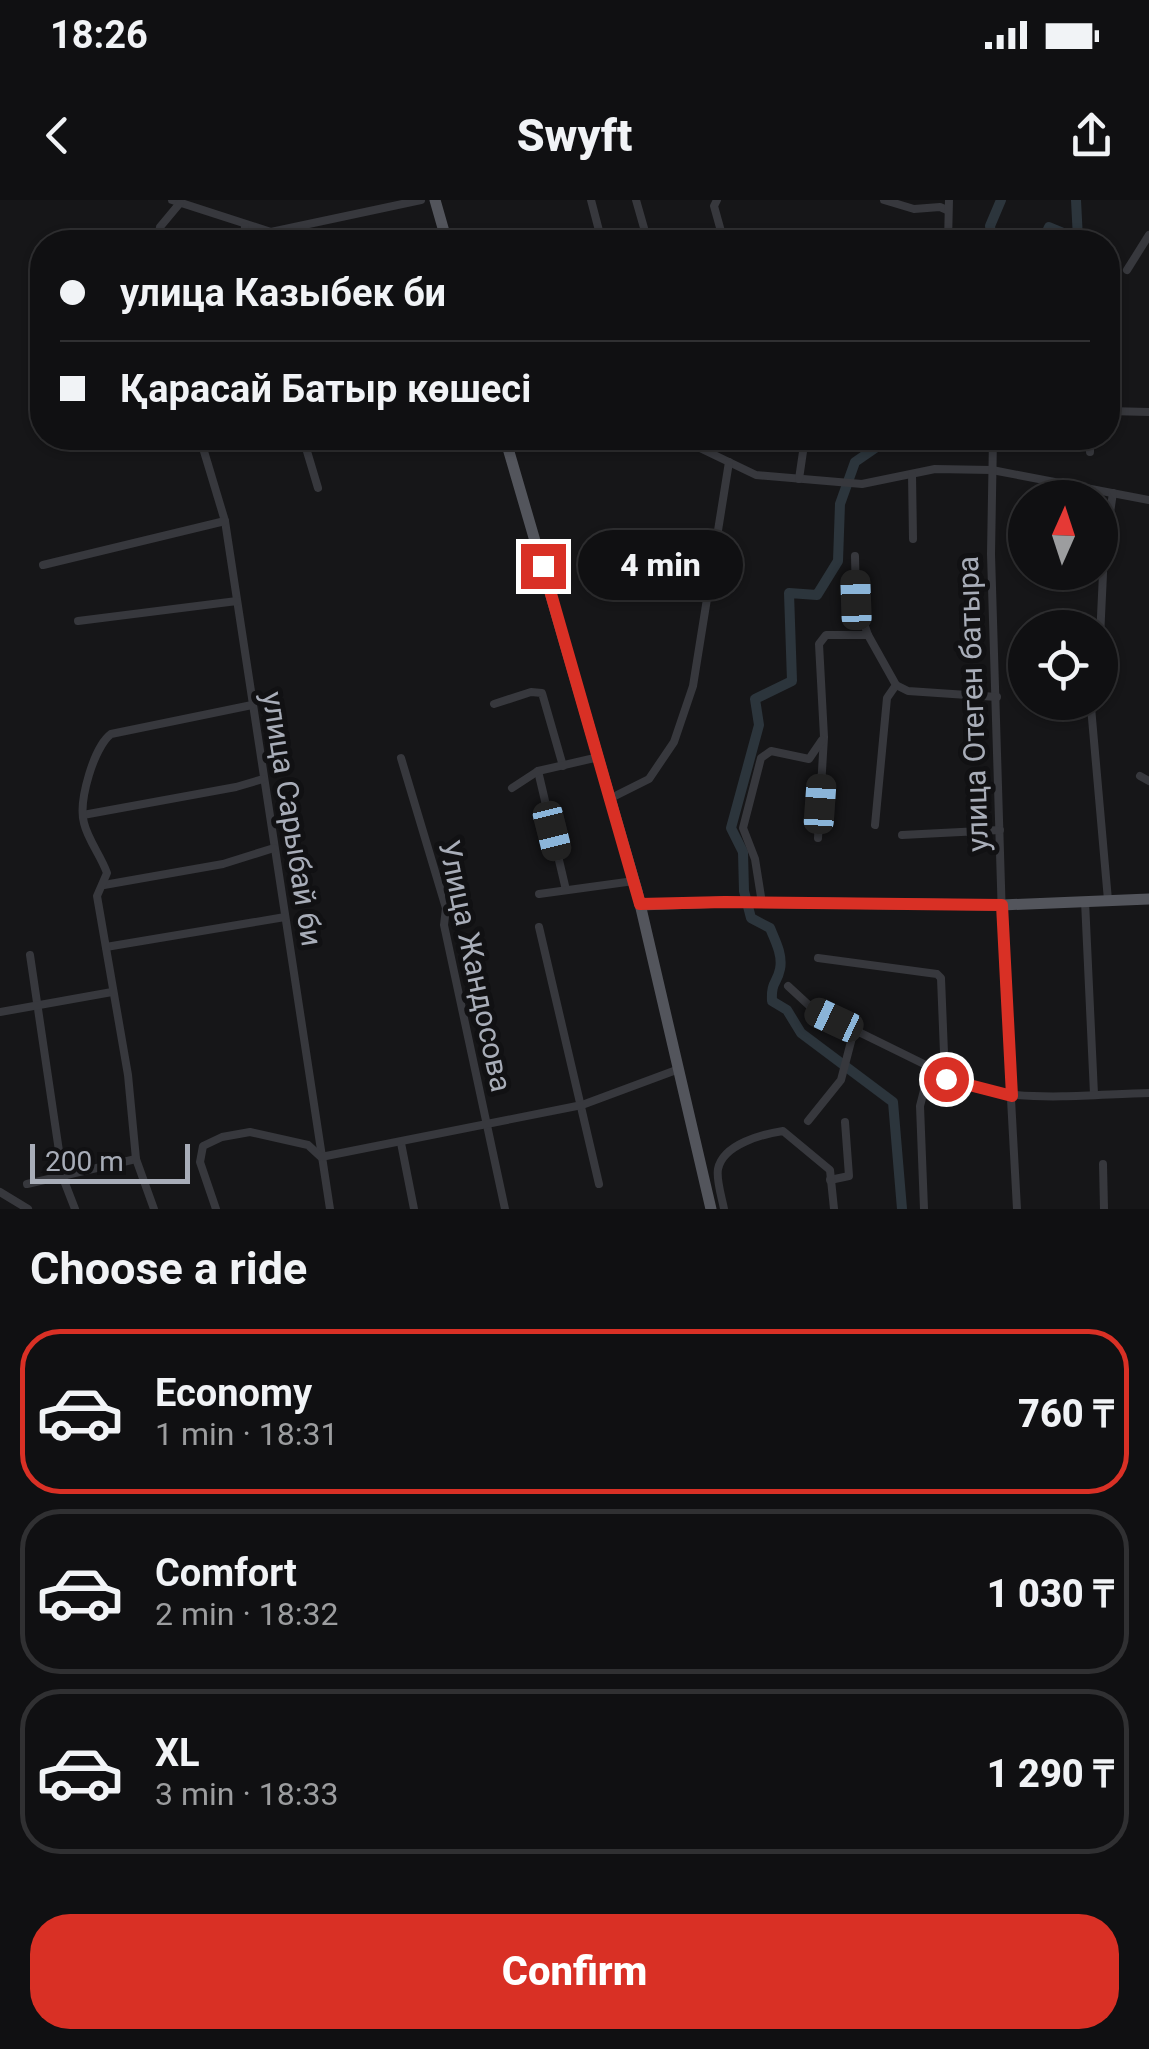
<!DOCTYPE html>
<meta charset="utf-8">
<style>
body{margin:0;font-family:Roboto,sans-serif;background:#19191b;color:#f1f3f6;height:100vh;display:flex;flex-direction:column;font-size:38px;white-space:nowrap}
*{box-sizing:border-box;margin:0}
p{font-size:32px;color:#9c9d9f}
.icon{flex:none;width:55px;height:55px;fill:none;stroke:currentColor;stroke-width:2;stroke-linecap:round;stroke-linejoin:round}
.map{position:relative;height:1009px;overflow:hidden}
.side{display:flex;flex-direction:column;background:#101012;flex:1}
.side>*{flex:none}
.banner{position:absolute;left:30px;top:30px;width:1090px;height:220px;border-radius:40px;box-shadow:0 2px 8px #0004,0 0 0 2px #303032;display:grid;align-content:center;height:220px;padding:0 30px;background:#101012}
.needle{width:65px;rotate:3deg}
.controls{position:absolute;left:1008px;top:280px;display:grid;gap:20px}
.controls a{display:grid;place-items:center;width:110px;height:110px;border-radius:50%;background:#101012;box-shadow:0 2px 8px #0004,0 0 0 2px #303032;font-size:50px}
.scale{position:absolute;left:30px;bottom:25px;width:160px;box-sizing:border-box;padding-left:10px;border:5px solid #a8adb8;border-top:0;font-size:28px;line-height:35px;white-space:nowrap;color:#a8adb8;-webkit-text-stroke:8px #111113;paint-order:stroke}
.end{position:absolute;width:45px;height:45px;margin:-22px;border:12px solid #d93025;background:#fff;box-shadow:0 0 0 5px #fff}
.from{border-radius:50%}
.bubble{position:absolute;height:70px;border-radius:35px;background:#101012;box-shadow:0 2px 8px #0004,0 0 0 2px #303032;font-size:32px;font-weight:800;line-height:70px;text-align:center}
.car{position:absolute;width:30px;height:60px;margin:-30px -15px;border-radius:12px;box-shadow:0 0 8px 2px #0007;background:linear-gradient(#222 24%,#8ab4d8 0 40%,#222 0 76%,#8ab4d8 0 86%,#222 0)}
.banner b{display:flex;align-items:center;gap:35px;height:95px;font-size:38px}
.banner b+b{border-top:2px solid #303032}
.banner i{width:25px;height:25px;background:#f1f3f6}
ul{padding:0;list-style:none}
li{display:flex;align-items:center;gap:30px;height:165px;margin:0 20px 15px;padding:0 10px;border:5px solid #303032;border-radius:40px}
li div{flex:1}
li b{display:block;font-size:38px}
li em{font-style:normal;font-weight:800}
li.selected{border-color:#d93025}
li>.icon{width:90px;height:90px;stroke-width:1.5}
h2{padding:0 30px;font-size:45px;line-height:120px}
.primary-button{display:flex;gap:20px;margin-top:auto;padding:20px 30px}
.primary-button a{flex:1;height:115px;border-radius:40px;background:#d93025;color:#fff;font-size:40px;font-weight:800;line-height:115px;text-align:center}
.status{display:flex;justify-content:space-between;align-items:center;height:70px;padding:0 50px;background:#101012;direction:ltr}
.status svg{height:28px;fill:currentColor}
header{display:flex;justify-content:space-between;align-items:center;height:130px;padding:0 30px;background:#101012;font-size:45px;font-weight:800}
.map>svg:first-child{display:block}
.lines{fill:none;stroke-linecap:round;stroke-linejoin:round}
.river{stroke:#2c353c;stroke-width:10}
.minor{stroke:#37383d;stroke-width:8}
.major{stroke:#53555c;stroke-width:11}
.route{stroke:#d93025;stroke-width:12}
.labels{text-anchor:middle;stroke-width:10;stroke-linejoin:round;paint-order:stroke}
.street-label{font-size:30px;fill:#a8adb8;stroke:#111113}
</style>
<div class="status"><b>18:26</b><svg viewBox="0 0 49 12"><path d="M0 12V9h3v3zM5 12V6h3v6zM10 12V3h3v9zM15 12V0h3v12zM26 1h20v11H26zM47 4h2v5h-2z"/></svg></div>
<header><svg class="icon" aria-label="back" viewBox="0 0 24 24"><path d="M15 5l-7 7 7 7"/></svg>Swyft<svg class="icon" aria-label="share" viewBox="0 0 24 24"><path d="M12 15V3M7 8l5-5 5 5M5 13v7h14v-7"/></svg></header>
<div class="map">
<svg width="1149" height="1009" viewBox="0 0 1149 1009">
<rect width="100%" height="100%" fill="#161618"/>
<g class="lines">
<g class="river">
<polyline points="992,42 990,26 1001,0"/>
<polyline points="1042,42 1049,27 1078,39 1076,0"/>
<path d="M 885,238 L 884,242 L 855,262 L 840,304 L 838,361 L 817,395 L 789,393 L 792,481 L 755,499 L 759,525 L 731,628 L 743,652 L 744,691 L 751,718 L 770,728 C 775,740 783,755 780,769 C 777,784 771,781 772,801 L 787,810 L 801,833 L 893,902 L 902,1009"/>
</g>
<g class="minor">
<polyline points="172,0 271,32 421,0"/>
<polyline points="591,0 602,42"/>
<polyline points="636,0 648,42"/>
<polyline points="717,0 714,6 724,42"/>
<polyline points="884,0 914,9 940,7 947,10"/>
<polyline points="157,42 160,27 180,3"/>
<polyline points="244,42 245,26"/>
<polyline points="948,42 949,0"/>
<polyline points="1127,70 1149,35"/>
<polyline points="1108,211 1149,212"/>
<polyline points="200,238 225,321 330,1009"/>
<polyline points="303,238 318,288"/>
<polyline points="679,238 756,275 862,284 935,269 992,270 1149,300"/>
<polyline points="993,238 991,354 1003,752 1017,1009"/>
<polyline points="1090,252 1090,238"/>
<polyline points="912,274 913,339"/>
<polyline points="799,279 805,238"/>
<polyline points="855,356 856,400 868,435"/>
<polyline points="43,365 225,321"/>
<polyline points="78,421 237,401"/>
<polyline points="1100,438 1104,352 1113,293"/>
<polyline points="494,504 531,492 542,493 563,566"/>
<polyline points="1091,507 1108,700"/>
<polyline points="401,558 446,708 444,725 505,1009"/>
<polyline points="538,571 566,690"/>
<polyline points="1140,576 1149,581"/>
<polyline points="512,588 538,571 599,557"/>
<polyline points="611,598 649,579 674,542 693,486 729,262"/>
<polyline points="83,615 236,587 263,579"/>
<polyline points="875,625 887,498 896,485"/>
<polyline points="902,635 1000,630"/>
<polyline points="818,638 824,537 819,444 826,435 868,435 896,485 908,491 997,497"/>
<polyline points="104,685 223,664 274,648"/>
<polyline points="539,694 634,681"/>
<polyline points="1085,701 1094,894"/>
<polyline points="762,703 755,659 743,628 761,558 771,551 809,559 822,540"/>
<polyline points="539,727 599,984"/>
<polyline points="106,747 285,717"/>
<polyline points="30,755 63,978 75,1009"/>
<polyline points="818,758 937,774 941,778 945,878"/>
<path d="M 788,786 L 814,810 L 930,867 C 985,909 1083,894 1149,893"/>
<polyline points="0,812 112,792"/>
<polyline points="808,921 841,880 854,830"/>
<polyline points="401,943 414,1009"/>
<polyline points="1103,964 1104,1009"/>
<polyline points="830,980 849,976 845,922"/>
<polyline points="27,984 136,959"/>
<polyline points="0,992 28,1009"/>
<path d="M 154,1009 L 136,959 L 128,875 L 97,696 L 107,673 C 101,656 88,640 84,623 C 78,601 94,547 111,534 L 252,505"/>
<polyline points="216,1009 200,962 203,946 222,937 250,932 308,945 321,957 582,905 679,869"/>
<path d="M 724,1009 C 722,998 716,980 718,969 C 723,944 763,934 783,931 L 830,970 L 834,1009"/>
<polyline points="924,1009 920,906 930,867"/>
</g>
<g class="major">
<polyline points="435,0 447,42"/>
<polyline points="505,238 637,691 711,1009"/>
<polyline points="640,705 725,702 1002,705 1149,699"/>
</g>
</g>
<g class="lines">
<polyline class="route" points="543,366 640,704 725,702 1002,705 1012,896 946,879"/>
</g>
<g class="labels">
<g class="street-label">
<text transform="translate(973 504) rotate(-92)" y="10">улица Отеген батыра</text>
<text transform="translate(292 619) rotate(81)" y="10">улица Сарыбай би</text>
<text transform="translate(475 766) rotate(78)" y="10">Улица Жандосова</text>
</g>
</g>
</svg>
<div class="controls">
<a><svg class="needle" viewBox="-14 -14 28 28"><path d="M0-13l5 13h-10z" fill="#e53935"/><path d="M0 13l5-13h-10z" fill="#9c9d9f"/></svg></a>
<a><svg class="icon" aria-label="locate" viewBox="0 0 24 24"><circle cx="12" cy="12" r="6"/><path d="M12 2v4M12 18v4M2 12h4M18 12h4"/></svg></a>
</div>
<div class="scale">200 m</div>
<i class="end from" style="left:946px;top:879px"></i>
<i class="end" style="left:543px;top:366px"></i>
<div class="bubble" style="left:578px;top:330px;width:165px">4 min</div>
<i class="car" style="left:856px;top:400px;rotate:358deg"></i>
<i class="car" style="left:820px;top:604px;rotate:4deg"></i>
<i class="car" style="left:552px;top:631px;rotate:166deg"></i>
<i class="car" style="left:834px;top:820px;rotate:295deg"></i>
<div class="banner">
<b><i class="from"></i>улица Казыбек би</b>
<b><i></i>Қарасай Батыр көшесі</b>
</div>
</div>
<section class="side">
<h2>Choose a ride</h2>
<ul>
<li class="selected"><svg class="icon" aria-label="car" viewBox="0 0 24 24"><path d="M5 17H2v-5l4-1 3-4h7l3 4 3 1v5h-3M9 17h6M6 11h13"/><circle cx="7" cy="17" r="2"/><circle cx="17" cy="17" r="2"/></svg><div><b>Economy</b><p>1 min · 18:31</p></div><em>760 ₸</em></li>
<li><svg class="icon" aria-label="car" viewBox="0 0 24 24"><path d="M5 17H2v-5l4-1 3-4h7l3 4 3 1v5h-3M9 17h6M6 11h13"/><circle cx="7" cy="17" r="2"/><circle cx="17" cy="17" r="2"/></svg><div><b>Comfort</b><p>2 min · 18:32</p></div><em>1 030 ₸</em></li>
<li><svg class="icon" aria-label="car" viewBox="0 0 24 24"><path d="M5 17H2v-5l4-1 3-4h7l3 4 3 1v5h-3M9 17h6M6 11h13"/><circle cx="7" cy="17" r="2"/><circle cx="17" cy="17" r="2"/></svg><div><b>XL</b><p>3 min · 18:33</p></div><em>1 290 ₸</em></li>
</ul>
<div class="primary-button"><a>Confirm</a></div>
</section>
